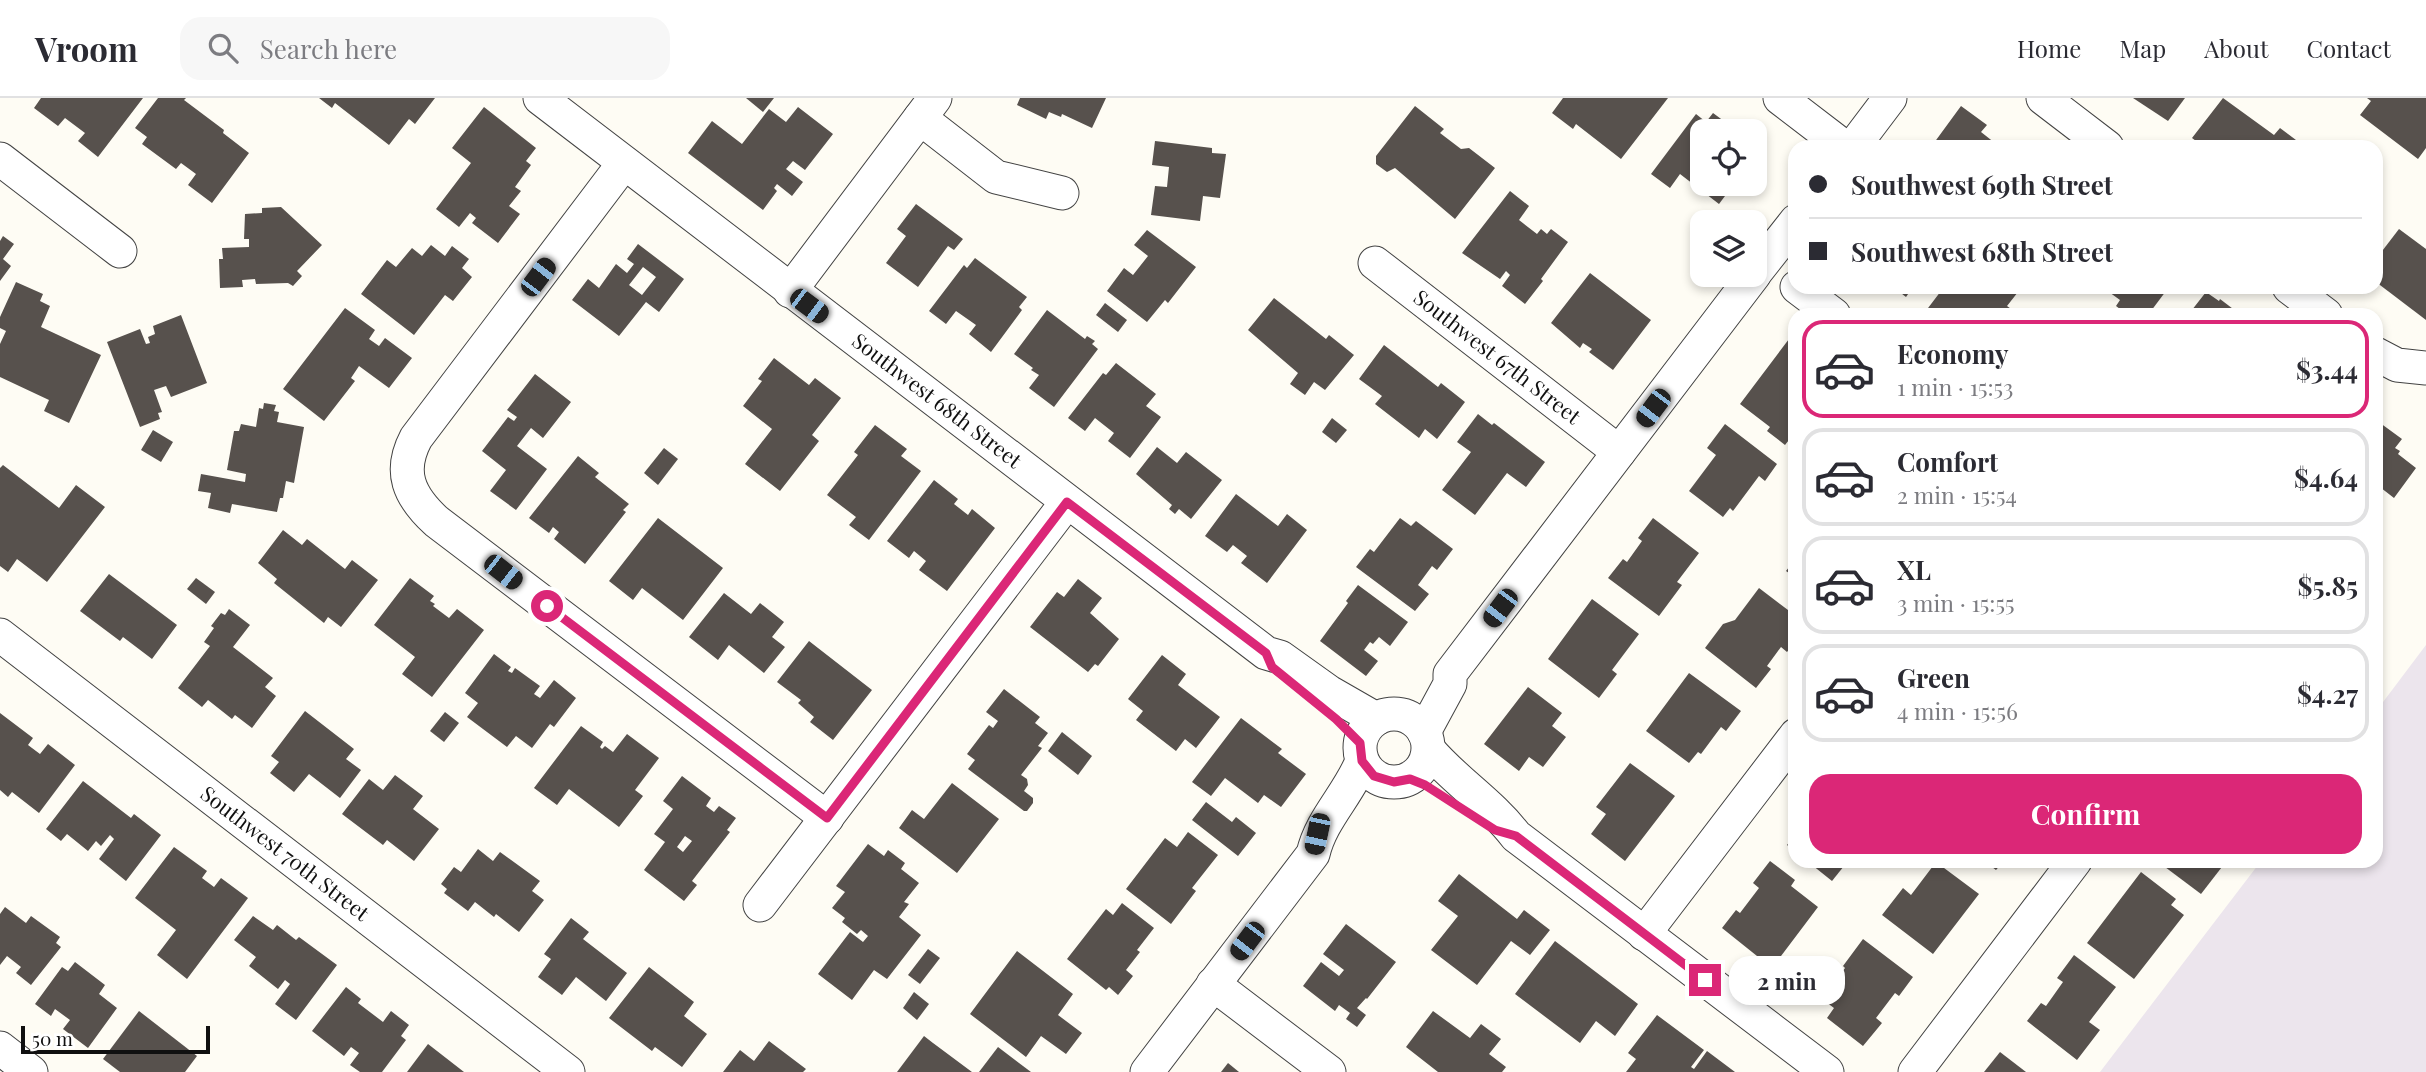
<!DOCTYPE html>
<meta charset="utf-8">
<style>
body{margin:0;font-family:"Playfair Display",serif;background:#f7f7f7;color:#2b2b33;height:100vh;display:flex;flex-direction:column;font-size:26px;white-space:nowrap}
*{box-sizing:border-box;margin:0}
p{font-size:23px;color:#7c7c81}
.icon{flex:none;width:38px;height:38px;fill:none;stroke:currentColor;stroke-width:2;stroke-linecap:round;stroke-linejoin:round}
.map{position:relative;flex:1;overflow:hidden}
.details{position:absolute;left:1788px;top:210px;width:595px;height:560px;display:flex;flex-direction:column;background:#fff;border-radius:21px;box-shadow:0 4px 10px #0003}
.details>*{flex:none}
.banner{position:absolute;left:1788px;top:42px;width:595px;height:154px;border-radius:21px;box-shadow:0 4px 10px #0003;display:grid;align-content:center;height:154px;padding:0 21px;background:#fff}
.controls{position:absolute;left:1690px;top:21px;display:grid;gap:14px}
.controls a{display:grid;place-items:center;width:77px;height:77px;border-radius:14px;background:#fff;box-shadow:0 4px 10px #0003;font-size:35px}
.scale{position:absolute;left:21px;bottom:18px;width:189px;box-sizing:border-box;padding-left:7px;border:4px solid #101010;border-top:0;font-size:19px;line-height:24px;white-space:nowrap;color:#101010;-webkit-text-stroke:5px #fff;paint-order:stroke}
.end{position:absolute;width:32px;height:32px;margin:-16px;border:9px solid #db2777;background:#fff;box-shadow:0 0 0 4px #fff}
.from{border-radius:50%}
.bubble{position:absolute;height:49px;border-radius:21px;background:#fff;box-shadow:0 4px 10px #0003;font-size:23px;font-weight:700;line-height:49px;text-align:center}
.car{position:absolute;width:21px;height:42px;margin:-21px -10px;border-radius:9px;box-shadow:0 0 5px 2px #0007;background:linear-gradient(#222 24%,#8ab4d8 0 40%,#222 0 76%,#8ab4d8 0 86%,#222 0)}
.banner b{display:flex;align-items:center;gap:24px;height:66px;font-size:26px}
.banner b+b{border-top:2px solid #e1e1e2}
.banner i{width:18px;height:18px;background:#2b2b33}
ul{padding:12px 0 0;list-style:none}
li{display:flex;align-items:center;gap:21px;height:98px;margin:0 14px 10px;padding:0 7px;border:4px solid #e1e1e2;border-radius:21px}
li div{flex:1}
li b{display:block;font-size:26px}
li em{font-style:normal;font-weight:700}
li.active{border-color:#db2777}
li>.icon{width:63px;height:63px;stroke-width:1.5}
.button{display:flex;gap:14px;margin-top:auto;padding:14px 21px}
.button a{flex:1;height:80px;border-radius:21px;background:#db2777;color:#fff;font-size:28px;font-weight:700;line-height:80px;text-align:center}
header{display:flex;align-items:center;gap:42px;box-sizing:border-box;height:98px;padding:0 35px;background:#fff;border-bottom:2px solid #e1e1e2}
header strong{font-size:33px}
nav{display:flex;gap:38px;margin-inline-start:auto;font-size:24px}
.search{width:490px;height:63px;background:#f7f7f7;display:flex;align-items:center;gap:18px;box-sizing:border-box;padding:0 24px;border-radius:21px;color:#7c7c81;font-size:26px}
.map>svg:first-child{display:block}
.industrial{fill:#ece5ed}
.building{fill:#57514d;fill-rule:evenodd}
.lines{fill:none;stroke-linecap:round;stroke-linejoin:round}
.minor-casing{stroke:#434343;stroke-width:35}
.minor{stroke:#fff;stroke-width:33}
.route{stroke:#db2777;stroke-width:9}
.labels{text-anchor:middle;stroke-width:7;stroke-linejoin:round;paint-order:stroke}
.street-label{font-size:21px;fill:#101010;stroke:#fff}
</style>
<header>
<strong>Vroom</strong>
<div class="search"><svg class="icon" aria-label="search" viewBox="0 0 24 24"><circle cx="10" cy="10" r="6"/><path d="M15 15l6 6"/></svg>Search here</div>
<nav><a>Home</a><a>Map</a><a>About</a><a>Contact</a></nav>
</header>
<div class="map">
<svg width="2426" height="974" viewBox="0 0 2426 974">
<rect width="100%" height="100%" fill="#fefcf4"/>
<polygon class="industrial" points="2426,547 2426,974 2100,974 2261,763 2376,763 2377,612"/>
<g class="building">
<polygon points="41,0 143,0 98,59 78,43 85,35 65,20 58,28 34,10"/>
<polygon points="158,0 186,0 184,2 224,32 223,35 249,55 212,105 188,87 196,76 181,65 176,71 142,46 147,39 135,30"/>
<polygon points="319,0 435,0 415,26 409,21 389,47 335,5 332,10"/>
<polygon points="746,0 774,0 763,14"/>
<polygon points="1020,0 1106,0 1092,30 1062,16 1061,19 1049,14 1046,21 1017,7"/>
<polygon points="1563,0 1668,0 1621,61 1576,26 1573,31 1552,15"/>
<polygon points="2133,0 2185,0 2168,23"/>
<polygon points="2223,0 2274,37 2280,30 2300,45 2297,49 2204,49 2192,40"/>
<polygon points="2367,0 2426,0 2426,50 2418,61 2360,17 2371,3"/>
<polygon points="1415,8 1444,31 1440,35 1461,51 1469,50 1495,70 1455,121 1395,70 1387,74 1376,66 1376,58"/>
<polygon points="1961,8 1987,27 1981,34 2000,49 1931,49"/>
<polygon points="484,9 536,50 526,63 531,67 515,89 521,93 509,108 520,116 498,145 472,125 476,120 470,115 459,129 436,111 471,65 452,50"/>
<polygon points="798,9 833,36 805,72 793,63 786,71 803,84 792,98 777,86 774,90 777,93 763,112 688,55 712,23 742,46 769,11 786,24"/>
<polygon points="1713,15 1736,32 1703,33 1703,86 1734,86 1719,106 1680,76 1670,90 1651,76 1696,16 1706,24"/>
<polygon points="1155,43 1212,50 1212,55 1226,56 1220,100 1203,98 1200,123 1151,117 1155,88 1167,89 1169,69 1152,67"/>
<polygon points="1510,93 1529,108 1519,122 1537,136 1541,131 1547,136 1551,131 1568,144 1541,181 1543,183 1525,206 1502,188 1510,177 1506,173 1500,181 1462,155"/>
<polygon points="916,106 963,141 954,152 948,148 918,189 886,165 906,138 897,131"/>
<polygon points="281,109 322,147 297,173 302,178 293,188 288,185 256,186 255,181 242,182 243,189 220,190 219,161 223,161 222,150 249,149 249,141 244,141 245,116 262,115 262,110"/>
<polygon points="2399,131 2426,151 2426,222 2376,184 2376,161"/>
<polygon points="1147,132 1196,169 1168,205 1165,202 1147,224 1107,193 1124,170 1133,177 1148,158 1134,147"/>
<polygon points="3,138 14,146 3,161 11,168 0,183 0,143"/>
<path d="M 638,146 L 684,181 L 659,214 L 646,204 L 619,238 L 572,202 L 588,181 L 599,190 L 616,166 L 627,175 L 634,166 L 627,161 ZM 643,169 L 656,179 L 642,197 L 629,187 Z"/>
<polygon points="431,147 445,158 452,148 469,161 462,170 472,179 453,203 445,197 414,237 361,196 387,162 396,169 412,150 422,158"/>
<polygon points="975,160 1027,199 1019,209 1022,212 991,254 969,236 976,227 956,213 946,226 929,213 964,167 967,170"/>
<polygon points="1590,175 1651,222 1613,272 1589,254 1592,251 1583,245 1580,250 1551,225"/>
<polygon points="16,184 43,196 40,203 50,208 41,229 101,257 69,325 44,313 49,302 0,279 0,246 6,233 0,230 0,219"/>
<polygon points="1893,189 1913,189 1906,199"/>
<polygon points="1944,189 2012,189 2018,194 2007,208 2014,213 2011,217 1929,217 1925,214"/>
<polygon points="2102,189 2169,189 2148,217 2128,217 2116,208 2120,202"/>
<polygon points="2206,194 2219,203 2220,201 2241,217 2188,217"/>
<polygon points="1274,200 1326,241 1329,237 1354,257 1325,292 1314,284 1305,297 1290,286 1298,275 1248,232"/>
<polygon points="1105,205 1127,222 1118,234 1096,217"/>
<polygon points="345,210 375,232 369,241 379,248 385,240 412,260 389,290 359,268 351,280 355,283 324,323 283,291"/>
<polygon points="1047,212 1085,241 1087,238 1095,243 1092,246 1098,251 1054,309 1029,290 1039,277 1031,272 1033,270 1014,256"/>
<polygon points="181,217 207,285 171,299 166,288 154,292 162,314 158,315 160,321 140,329 107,244 140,231 146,246 150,245 148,239 155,236 153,228"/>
<polygon points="1789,241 1796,246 1796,333 1785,347 1767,333 1770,329 1740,306"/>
<polygon points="1384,247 1438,289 1441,285 1465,304 1437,341 1425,331 1419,340 1375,306 1382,298 1359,281"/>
<polygon points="774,260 809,287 815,280 841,300 812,337 819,343 780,393 745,366 772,331 743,308 762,283 758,281"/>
<polygon points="1116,265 1156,296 1146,308 1161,319 1130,360 1108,343 1114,335 1095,320 1085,333 1068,320 1103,275 1106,277"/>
<polygon points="535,276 571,304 543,340 531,330 517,348 547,371 516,412 490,393 506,372 482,353 508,319 514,323 517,319 507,312"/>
<polygon points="264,305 276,307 274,313 279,314 277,324 304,329 294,385 286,383 283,400 280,400 277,414 232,406 230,415 208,410 211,395 198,393 201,376 245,384 246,376 227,372 234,333 239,333 241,326 256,329 259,310 263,311"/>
<polygon points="1478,316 1492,327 1494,325 1545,364 1526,389 1507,375 1475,417 1442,392 1471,354 1457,344"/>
<polygon points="1332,320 1347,332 1336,345 1322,334"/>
<polygon points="2376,322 2402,341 2395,350 2400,353 2398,356 2416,370 2394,400 2376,386"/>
<polygon points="1725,326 1777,366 1765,383 1759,378 1733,413 1730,410 1723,419 1689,393 1716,357 1707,350"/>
<polygon points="875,327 907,351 901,358 921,373 869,442 849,427 856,419 827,397 858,357 854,354"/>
<polygon points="153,332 173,344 161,364 141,352"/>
<polygon points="1157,349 1177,365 1186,354 1222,382 1191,421 1179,411 1175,416 1169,411 1172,407 1136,376"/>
<polygon points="664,350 678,361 658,387 644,375"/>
<polygon points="578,358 599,375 595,379 629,406 623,412 626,414 585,466 554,441 559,434 553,429 549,435 529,420"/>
<polygon points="3,367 59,410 76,387 105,409 47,484 17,461 8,474 0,468 0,370"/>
<polygon points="934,382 958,401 954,406 968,417 972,411 995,430 947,493 919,472 926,463 914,453 909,460 887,443"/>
<polygon points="1236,396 1278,428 1287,416 1307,432 1267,485 1241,465 1247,458 1233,447 1227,454 1205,438"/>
<polygon points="658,420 723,470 683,522 642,490 633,502 609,483"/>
<polygon points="1400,420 1411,428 1416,423 1453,451 1437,472 1432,468 1418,487 1429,496 1415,513 1356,469 1370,451 1374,454"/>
<polygon points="1653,420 1699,455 1677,484 1682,487 1659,518 1608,480 1623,461 1627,464 1642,443 1638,440"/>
<polygon points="283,432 302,447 307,441 345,471 352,462 378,482 341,529 328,519 324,525 274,485 277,481 258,465"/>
<polygon points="1796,460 1796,480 1786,473"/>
<polygon points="109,476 177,527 152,561 123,539 120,543 80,513"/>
<polygon points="196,480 215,494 206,506 187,491"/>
<polygon points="410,480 434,498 430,503 435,506 433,508 449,520 457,511 484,532 432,599 402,576 415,559 374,527"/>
<polygon points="1078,481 1102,500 1090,515 1119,541 1098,568 1095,566 1088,574 1030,529 1057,494 1064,499"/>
<polygon points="1358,487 1408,524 1390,548 1379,539 1373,546 1370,544 1364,552 1378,563 1366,578 1320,543 1348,505 1346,503"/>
<polygon points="1759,490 1796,518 1796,543 1787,554 1781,549 1767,568 1771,571 1756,590 1705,550 1723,526 1735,522"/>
<polygon points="724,495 751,516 760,505 784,524 772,539 785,549 764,575 729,547 718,562 689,539"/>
<polygon points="1592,501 1639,536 1612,572 1617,576 1599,600 1548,561"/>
<polygon points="229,511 250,527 233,549 273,580 265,589 276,598 252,630 235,617 232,621 208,602 202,609 178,590 210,548 204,544 214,530 211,528 221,515 225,517"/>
<polygon points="809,543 872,592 833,642 810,624 814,619 798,605 801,602 777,584"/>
<polygon points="494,556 511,569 508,573 512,575 515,570 540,588 534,596 540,600 554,582 576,600 554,629 550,626 532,650 516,638 507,649 467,619 478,605 465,595"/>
<polygon points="1162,557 1186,576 1178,587 1220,619 1196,650 1185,641 1176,653 1136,622 1143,613 1128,601"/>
<polygon points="1689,575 1741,613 1726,633 1721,629 1701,656 1698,654 1689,665 1646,633"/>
<polygon points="1528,589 1562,615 1552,628 1566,639 1543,669 1529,659 1519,673 1484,646"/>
<polygon points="1004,591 1040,619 1035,625 1048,635 1038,648 1042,650 1021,677 1027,681 1028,687 1024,693 1033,700 1033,705 1027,713 1024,713 968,671 975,662 967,656 989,627 993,630 998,623 986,614"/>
<polygon points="305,613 354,651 346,661 361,672 340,700 309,676 294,694 270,675 279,664 271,658"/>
<polygon points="445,614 459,625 444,644 430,633"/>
<polygon points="0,615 33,640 28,647 40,656 48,646 75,667 39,715 12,694 8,699 0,692"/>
<polygon points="1241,620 1282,651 1278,655 1306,676 1281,709 1264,697 1258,705 1225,680 1211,698 1192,684"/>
<polygon points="581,628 603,644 600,649 602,651 605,648 613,654 627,636 659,660 635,692 643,698 619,729 569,691 557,707 534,690"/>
<polygon points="1062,634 1092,658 1078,677 1048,653"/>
<polygon points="1630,665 1675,698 1625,763 1591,736 1606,716 1596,709"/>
<polygon points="395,677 423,698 413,711 439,731 414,763 387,742 383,747 342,716 369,681 383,692"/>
<path d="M 682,678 L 711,700 L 706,708 L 714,714 L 719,708 L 736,720 L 727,732 L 730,734 L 692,783 L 697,787 L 684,803 L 644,772 L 665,744 L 654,736 L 673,711 L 663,703 ZM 685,738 L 692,743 L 683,754 L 677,749 Z"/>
<polygon points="83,683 131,720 134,716 161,737 126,783 99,761 114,741 110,737 101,748 96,743 88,753 67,736 61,743 46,731"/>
<polygon points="952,685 999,721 957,775 899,730 912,712 924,721"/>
<polygon points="1206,704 1232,724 1236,719 1256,735 1238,758 1192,722"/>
<polygon points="1188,734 1218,757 1192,790 1196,793 1171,826 1126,791 1165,740 1177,749"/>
<polygon points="1796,736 1796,754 1787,747"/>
<polygon points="868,746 884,758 888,752 905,765 901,771 919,785 904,804 909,806 899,819 921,837 887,881 874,872 852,902 818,876 850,834 863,844 868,838 861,832 857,836 842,824 845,820 832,810 845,794 836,788"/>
<polygon points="174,749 207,773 202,780 214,789 221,780 248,800 187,881 157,857 176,832 135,800"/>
<polygon points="478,751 493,763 500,754 540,783 532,793 544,802 519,834 496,816 494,819 475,804 468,813 444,795 447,791 441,786 454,769 461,774"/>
<polygon points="1770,763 1795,782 1791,788 1818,809 1772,870 1722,830 1736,812 1740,815 1759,790 1753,785"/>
<polygon points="1807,763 1848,763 1832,783"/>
<polygon points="1984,763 2004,763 1996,772"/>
<polygon points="2157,763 2223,763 2225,765 2201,796"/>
<polygon points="1936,764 1979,796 1933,856 1882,817 1903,790 1911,797"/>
<polygon points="2141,774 2176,801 2171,807 2184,817 2134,881 2087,845"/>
<polygon points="1459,776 1517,821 1524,812 1550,832 1530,857 1511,843 1477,887 1431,852 1458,818 1438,803"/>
<polygon points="1122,805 1154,830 1137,852 1140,854 1126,872 1133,878 1118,897 1109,889 1106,892 1067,861 1106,811 1113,817"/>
<polygon points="5,809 26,825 31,818 60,839 56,845 61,849 31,887 16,875 21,869 7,858 0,867 0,816"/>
<polygon points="253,818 273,832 277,827 296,842 299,839 337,867 296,922 275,906 290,886 285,882 278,891 249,868 256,859 234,842"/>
<polygon points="571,820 589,834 583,841 627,875 606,903 576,879 562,897 538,879 551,861 544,856"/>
<polygon points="1346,826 1396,864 1367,901 1366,900 1357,910 1366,917 1357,929 1346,921 1350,915 1339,907 1335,913 1303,888 1321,864 1339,878 1344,872 1323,856"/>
<polygon points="1863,841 1913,879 1899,898 1895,895 1876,920 1882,925 1863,948 1827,920 1834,910 1822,901 1845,870 1843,868"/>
<polygon points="1555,843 1638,906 1615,938 1596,923 1580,945 1515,896"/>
<polygon points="928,851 940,860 920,886 908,877"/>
<polygon points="1017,853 1073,896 1058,917 1082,935 1066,956 1041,938 1026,959 970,916"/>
<polygon points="2074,857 2116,889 2089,924 2100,932 2077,962 2027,923 2041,905 2046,908 2063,884 2057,880"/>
<polygon points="75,864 105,887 99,896 117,910 88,950 63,931 70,922 55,911 51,918 35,906 62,869 68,873"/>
<polygon points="649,869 694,904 684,918 707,936 682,969 655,949 652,953 609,920"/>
<polygon points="346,889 361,901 358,905 383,924 391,913 409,927 401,938 406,942 382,974 360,974 350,967 359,955 351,949 344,958 312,933"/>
<polygon points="914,894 929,906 917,922 903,910"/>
<polygon points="139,913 197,958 185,974 120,974 103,961"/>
<polygon points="1433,913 1470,940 1481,926 1501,941 1489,956 1506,969 1502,974 1438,974 1406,949"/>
<polygon points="1657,917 1704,952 1691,969 1694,971 1707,953 1735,974 1626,974 1636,961 1628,955"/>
<polygon points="924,938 933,945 972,974 897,974"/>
<polygon points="769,943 806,971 803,974 723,974 740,952 754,963"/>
<polygon points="428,946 464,974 407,974"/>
<polygon points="998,949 1031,974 979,974"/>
<polygon points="2000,954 2026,974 1984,974"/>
<polygon points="1228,965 1239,974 1221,974"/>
</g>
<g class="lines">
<g class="minor-casing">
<g id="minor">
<path id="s1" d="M 540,0 L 1266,555 L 1280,559 L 1329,594 L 1376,621"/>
<polyline points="1780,0 1844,49"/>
<polyline points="2043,0 2107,49"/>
<polyline points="920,20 996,79 1062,95"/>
<polyline points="1853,49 1890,0"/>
<polyline points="0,61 120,153"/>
<path d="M 624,65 L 416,340 C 398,374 409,398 436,423 L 827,720"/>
<path id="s2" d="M 1375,165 L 1619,354"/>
<polyline points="1755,175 1796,123"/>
<polyline points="1797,189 1834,217"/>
<polyline points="2289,189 2326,217"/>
<polyline points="790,193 935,0"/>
<polyline points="2376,256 2397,267 2426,270"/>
<path id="s3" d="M 0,537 L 568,974"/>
<circle cx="1394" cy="650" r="34"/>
<polyline points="1424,634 1450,586 1450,576 1754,177"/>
<path d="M 1429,652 C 1455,683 1491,705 1516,738 L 1827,974"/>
<polyline points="760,807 1067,404"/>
<polyline points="1644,836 1796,637"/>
<polyline points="1213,886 1329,974"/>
<polyline points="0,950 31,974"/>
<path d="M 1147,974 L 1313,756 C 1321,721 1349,696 1362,663"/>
<polyline points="1915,974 2075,763"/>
</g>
</g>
<use href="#minor" class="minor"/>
</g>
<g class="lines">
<polyline class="route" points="547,508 827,720 1067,404 1266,555 1272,569 1336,621 1360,645 1362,663 1374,678 1394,684 1410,681 1425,687 1495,732 1516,738 1705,882"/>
</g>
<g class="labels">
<g class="street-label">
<text dy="7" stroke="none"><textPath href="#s2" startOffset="154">Southwest 67th Street</textPath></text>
<text dy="7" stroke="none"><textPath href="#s1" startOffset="499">Southwest 68th Street</textPath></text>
<text dy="7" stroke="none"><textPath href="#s3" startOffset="359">Southwest 70th Street</textPath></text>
</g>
</g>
</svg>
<div class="controls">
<a><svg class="icon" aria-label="locate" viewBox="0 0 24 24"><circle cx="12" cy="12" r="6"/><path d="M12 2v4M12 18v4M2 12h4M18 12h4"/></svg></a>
<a><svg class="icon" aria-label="layers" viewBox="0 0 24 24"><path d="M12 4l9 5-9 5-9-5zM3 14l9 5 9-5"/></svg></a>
</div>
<div class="scale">50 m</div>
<i class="end from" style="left:547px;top:508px"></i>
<i class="end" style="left:1705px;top:882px"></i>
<div class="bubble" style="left:1729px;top:858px;width:116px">2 min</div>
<i class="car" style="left:538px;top:179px;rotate:37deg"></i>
<i class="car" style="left:809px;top:208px;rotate:127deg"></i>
<i class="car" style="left:1653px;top:310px;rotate:217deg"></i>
<i class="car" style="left:503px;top:474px;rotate:128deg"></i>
<i class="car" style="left:1500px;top:510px;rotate:217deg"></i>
<i class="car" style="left:1317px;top:736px;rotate:192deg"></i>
<i class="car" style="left:1247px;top:843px;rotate:217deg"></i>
<div class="banner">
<b><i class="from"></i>Southwest 69th Street</b>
<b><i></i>Southwest 68th Street</b>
</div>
<section class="details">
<ul>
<li class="active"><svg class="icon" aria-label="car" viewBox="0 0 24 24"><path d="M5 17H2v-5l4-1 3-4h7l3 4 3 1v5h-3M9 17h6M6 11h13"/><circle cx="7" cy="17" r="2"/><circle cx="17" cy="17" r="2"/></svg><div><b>Economy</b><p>1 min · 15:53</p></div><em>$3.44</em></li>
<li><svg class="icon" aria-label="car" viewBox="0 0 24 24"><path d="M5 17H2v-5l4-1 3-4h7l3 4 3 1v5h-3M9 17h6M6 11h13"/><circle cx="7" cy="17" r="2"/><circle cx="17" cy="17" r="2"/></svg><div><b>Comfort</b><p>2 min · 15:54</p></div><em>$4.64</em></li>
<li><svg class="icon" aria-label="car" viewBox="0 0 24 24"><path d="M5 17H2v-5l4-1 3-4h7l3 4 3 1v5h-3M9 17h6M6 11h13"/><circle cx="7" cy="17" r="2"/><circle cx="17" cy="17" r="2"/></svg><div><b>XL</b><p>3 min · 15:55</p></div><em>$5.85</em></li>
<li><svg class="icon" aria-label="car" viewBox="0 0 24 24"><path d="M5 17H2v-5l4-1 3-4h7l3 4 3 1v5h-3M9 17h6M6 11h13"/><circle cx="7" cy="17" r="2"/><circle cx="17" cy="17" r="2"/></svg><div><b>Green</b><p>4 min · 15:56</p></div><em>$4.27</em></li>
</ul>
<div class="button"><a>Confirm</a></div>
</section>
</div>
